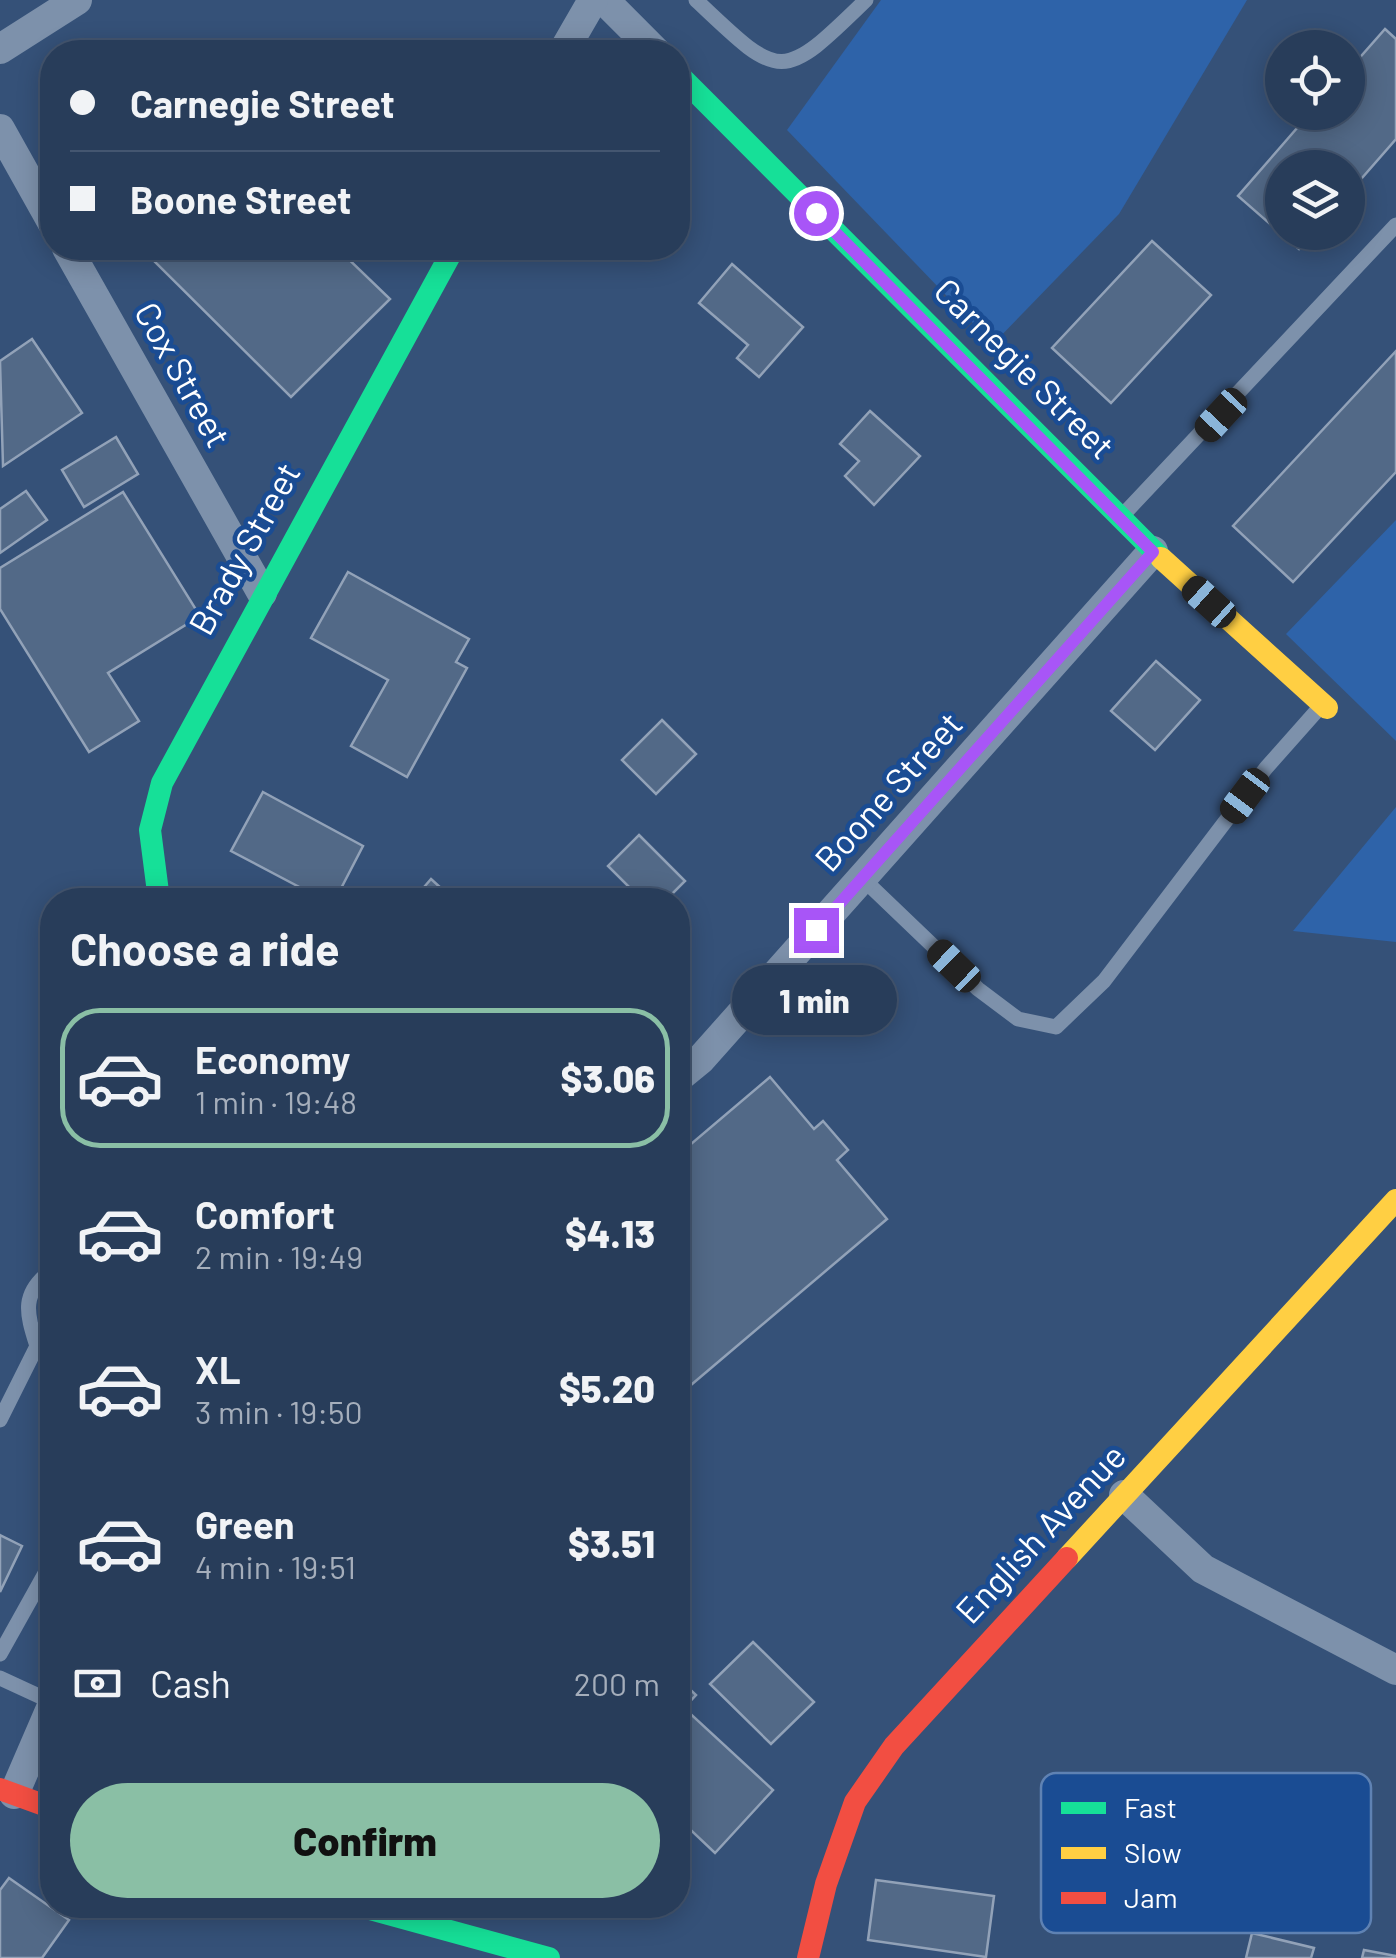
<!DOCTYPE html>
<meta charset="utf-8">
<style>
body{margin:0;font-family:Barlow,sans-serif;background:#304460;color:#f1f3f6;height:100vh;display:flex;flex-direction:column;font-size:38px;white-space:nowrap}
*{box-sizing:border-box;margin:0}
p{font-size:32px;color:#a5aebb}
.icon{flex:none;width:55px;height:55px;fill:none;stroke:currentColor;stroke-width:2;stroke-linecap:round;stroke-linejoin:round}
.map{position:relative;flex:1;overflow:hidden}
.sheet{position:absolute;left:40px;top:888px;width:650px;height:1030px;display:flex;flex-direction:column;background:#283d5a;border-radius:40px;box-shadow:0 5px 25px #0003,0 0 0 2px #445670}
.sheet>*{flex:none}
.guide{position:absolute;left:40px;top:40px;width:650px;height:220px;border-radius:40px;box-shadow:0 5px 25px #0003,0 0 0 2px #445670;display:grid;align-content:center;height:220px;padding:0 30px;background:#283d5a}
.controls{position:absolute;left:1265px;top:30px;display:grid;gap:20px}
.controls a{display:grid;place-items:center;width:100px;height:100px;border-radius:50%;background:#283d5a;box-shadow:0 5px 25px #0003,0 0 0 2px #445670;font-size:50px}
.end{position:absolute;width:45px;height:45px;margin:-22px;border:12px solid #a855f7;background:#fff;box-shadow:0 0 0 5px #fff}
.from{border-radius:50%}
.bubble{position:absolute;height:70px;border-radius:35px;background:#283d5a;box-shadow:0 5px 25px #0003,0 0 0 2px #445670;font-size:32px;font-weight:800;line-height:70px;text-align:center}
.car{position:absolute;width:30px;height:60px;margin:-30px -15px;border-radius:12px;box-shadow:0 0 8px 2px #0007;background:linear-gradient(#222 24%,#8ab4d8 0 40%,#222 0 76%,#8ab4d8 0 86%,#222 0)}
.guide b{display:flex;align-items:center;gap:35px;height:95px;font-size:38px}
.guide b+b{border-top:2px solid #445670}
.guide i{width:25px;height:25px;background:#f1f3f6}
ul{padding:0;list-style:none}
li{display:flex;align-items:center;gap:30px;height:140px;margin:0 20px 15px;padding:0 10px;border:5px solid transparent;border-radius:40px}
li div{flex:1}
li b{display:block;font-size:38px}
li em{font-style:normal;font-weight:800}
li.selected{border-color:#8abfa5}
li>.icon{width:90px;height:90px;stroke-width:1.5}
h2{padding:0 30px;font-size:45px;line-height:120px}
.pay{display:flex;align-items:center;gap:25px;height:110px;padding:0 30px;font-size:38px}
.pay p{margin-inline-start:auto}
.action{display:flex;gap:20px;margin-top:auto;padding:20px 30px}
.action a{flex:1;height:115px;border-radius:60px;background:#8abfa5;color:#111;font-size:40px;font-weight:800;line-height:115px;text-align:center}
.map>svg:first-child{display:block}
.green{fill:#2e63a9}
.building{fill:#526987;stroke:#92a2b8;stroke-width:2.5}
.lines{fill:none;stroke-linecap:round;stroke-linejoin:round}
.lane{stroke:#7d91ab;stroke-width:15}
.street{stroke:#7d91ab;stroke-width:30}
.fast{stroke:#16e098;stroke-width:22}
.slow{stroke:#ffcf43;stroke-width:22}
.jam{stroke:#f24e42;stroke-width:22}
.route{stroke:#a855f7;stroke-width:12}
.labels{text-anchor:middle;stroke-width:9;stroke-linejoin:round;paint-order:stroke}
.street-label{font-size:35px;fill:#fff;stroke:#1a4c93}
.key{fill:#1a4c93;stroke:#5f82b3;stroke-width:2.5}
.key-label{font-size:28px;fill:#fff}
</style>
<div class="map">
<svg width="1396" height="1958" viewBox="0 0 1396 1958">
<rect width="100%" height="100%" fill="#355178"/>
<g class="green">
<polygon points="881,0 1247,0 1119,214 993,344 787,130"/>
<polygon points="1396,520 1396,741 1286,634"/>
<polygon points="1396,807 1396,942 1293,931"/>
</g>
<g class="building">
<polygon points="1385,29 1396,39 1396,139 1348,194 1348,168 1282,168 1282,232 1313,232 1299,249 1238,196 1311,112 1348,112 1348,71"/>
<polygon points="1152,241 1211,295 1111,403 1052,348"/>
<polygon points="141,248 337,248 390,299 291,397"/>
<polygon points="732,264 803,327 759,377 737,358 748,345 699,303"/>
<polygon points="32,339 82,413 3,466 0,361"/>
<polygon points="1396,351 1396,472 1293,582 1233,526"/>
<polygon points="870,411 920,456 874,505 845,476 859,461 840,444"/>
<polygon points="116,437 138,474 84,507 62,470"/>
<polygon points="26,491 47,520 0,553 0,509"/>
<polygon points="123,492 200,616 108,673 139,721 89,752 0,609 0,568"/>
<polygon points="348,572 469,639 456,662 467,668 407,777 351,746 388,680 311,638"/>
<polygon points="1156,661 1200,700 1155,750 1111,711"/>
<polygon points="662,720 696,754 656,794 622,760"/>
<polygon points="263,792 363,846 335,900 324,900 231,851"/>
<polygon points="639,835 685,881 666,900 642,900 608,866"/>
<polygon points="431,879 454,900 413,900"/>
<polygon points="770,1077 814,1129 823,1121 848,1150 837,1160 887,1219 678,1396 678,1155"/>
<polygon points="0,1535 22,1546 0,1592"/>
<polygon points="753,1642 814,1702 771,1744 710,1684"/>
<polygon points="678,1678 696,1695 684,1708 773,1790 715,1853 678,1818"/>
<polygon points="9,1878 69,1920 42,1958 0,1958 0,1890"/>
<polygon points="876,1880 994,1896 986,1957 868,1940"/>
<polygon points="1252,1933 1314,1948 1311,1958 1246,1958"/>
<polygon points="1364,1950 1396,1956 1396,1958 1362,1958"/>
</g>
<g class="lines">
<g class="lane">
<path d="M 696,0 C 781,81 781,83 866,0"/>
<polyline points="1122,516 1396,225"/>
<polyline points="862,878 978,989 1018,1019 1056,1027 1104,981 1266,768 1321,706"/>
<path d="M 37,1346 C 26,1312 21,1293 52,1270"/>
<polyline points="0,1420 37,1346 52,1355"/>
<polyline points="0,1654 52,1561"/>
<polyline points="0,1678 52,1702"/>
</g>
<g class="street">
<polyline points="604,0 656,52"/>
<polyline points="0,49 77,0"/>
<polyline points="563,52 593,0"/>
<polyline points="0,129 52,222"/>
<polyline points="67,248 262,593"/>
<polyline points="678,1078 700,1060 1153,551"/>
<polyline points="1124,1495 1203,1569 1396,1670"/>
<polyline points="14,1794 52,1706"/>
</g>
<g class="fast">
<polyline points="678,74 1161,558"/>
<polyline points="159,900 150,830 162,783 454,248"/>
<polyline points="355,1905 549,1958"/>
</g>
<g class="slow">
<polyline points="1161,558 1327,708"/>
<polyline points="1067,1558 1396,1200"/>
</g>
<g class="jam">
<polyline points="0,1789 52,1808"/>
<polyline points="808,1958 826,1884 855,1802 894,1746 1067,1558"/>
</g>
</g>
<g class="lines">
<polyline class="route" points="816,213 1153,552 816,930"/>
</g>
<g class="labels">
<g class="street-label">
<text transform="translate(1024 369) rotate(45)" y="12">Carnegie Street</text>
<text transform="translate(182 375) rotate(61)" y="12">Cox Street</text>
<text transform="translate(245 549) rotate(-61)" y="12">Brady Street</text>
<text transform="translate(889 792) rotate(-48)" y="12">Boone Street</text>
<text transform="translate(1041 1534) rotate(-47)" y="12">English Avenue</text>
</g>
</g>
<rect x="1041" y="1773" width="330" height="160" rx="15" class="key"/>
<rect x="1061" y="1802" width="45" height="12" fill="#16e098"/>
<rect x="1061" y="1847" width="45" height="12" fill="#ffcf43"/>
<rect x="1061" y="1892" width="45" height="12" fill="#f24e42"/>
<g class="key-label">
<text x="1124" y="1818">Fast</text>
<text x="1124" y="1863">Slow</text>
<text x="1124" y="1908">Jam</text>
</g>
</svg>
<div class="controls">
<a><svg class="icon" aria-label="locate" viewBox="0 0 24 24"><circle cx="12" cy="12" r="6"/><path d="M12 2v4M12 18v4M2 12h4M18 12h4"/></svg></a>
<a><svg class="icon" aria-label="layers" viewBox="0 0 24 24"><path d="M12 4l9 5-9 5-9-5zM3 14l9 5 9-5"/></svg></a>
</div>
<i class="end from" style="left:816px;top:213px"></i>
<i class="end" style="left:816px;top:930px"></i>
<div class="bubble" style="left:732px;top:965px;width:165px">1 min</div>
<i class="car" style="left:1221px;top:415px;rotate:223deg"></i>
<i class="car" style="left:1209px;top:602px;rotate:312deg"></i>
<i class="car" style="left:1245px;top:796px;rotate:217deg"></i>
<i class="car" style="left:954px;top:966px;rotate:314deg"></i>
<div class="guide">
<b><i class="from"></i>Carnegie Street</b>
<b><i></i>Boone Street</b>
</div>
<section class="sheet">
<h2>Choose a ride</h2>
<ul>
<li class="selected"><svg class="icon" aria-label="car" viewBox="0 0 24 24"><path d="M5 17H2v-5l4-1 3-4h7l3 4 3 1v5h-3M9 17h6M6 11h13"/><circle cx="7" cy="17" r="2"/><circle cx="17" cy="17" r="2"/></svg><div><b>Economy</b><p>1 min · 19:48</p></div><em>$3.06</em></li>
<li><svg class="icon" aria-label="car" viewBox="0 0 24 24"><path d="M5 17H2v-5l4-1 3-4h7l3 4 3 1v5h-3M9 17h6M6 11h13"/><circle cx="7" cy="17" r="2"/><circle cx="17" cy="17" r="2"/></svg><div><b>Comfort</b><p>2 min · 19:49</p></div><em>$4.13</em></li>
<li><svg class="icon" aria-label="car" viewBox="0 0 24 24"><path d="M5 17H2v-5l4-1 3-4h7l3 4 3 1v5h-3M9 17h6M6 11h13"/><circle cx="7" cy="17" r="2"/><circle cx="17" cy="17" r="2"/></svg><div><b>XL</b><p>3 min · 19:50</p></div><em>$5.20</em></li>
<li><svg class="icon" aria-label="car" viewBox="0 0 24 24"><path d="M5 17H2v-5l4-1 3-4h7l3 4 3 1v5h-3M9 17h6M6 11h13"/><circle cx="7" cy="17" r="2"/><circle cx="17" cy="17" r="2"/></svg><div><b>Green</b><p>4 min · 19:51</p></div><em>$3.51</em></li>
</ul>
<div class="pay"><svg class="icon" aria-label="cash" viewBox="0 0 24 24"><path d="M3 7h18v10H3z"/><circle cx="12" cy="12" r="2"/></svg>Cash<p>200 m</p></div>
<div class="action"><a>Confirm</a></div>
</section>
</div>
